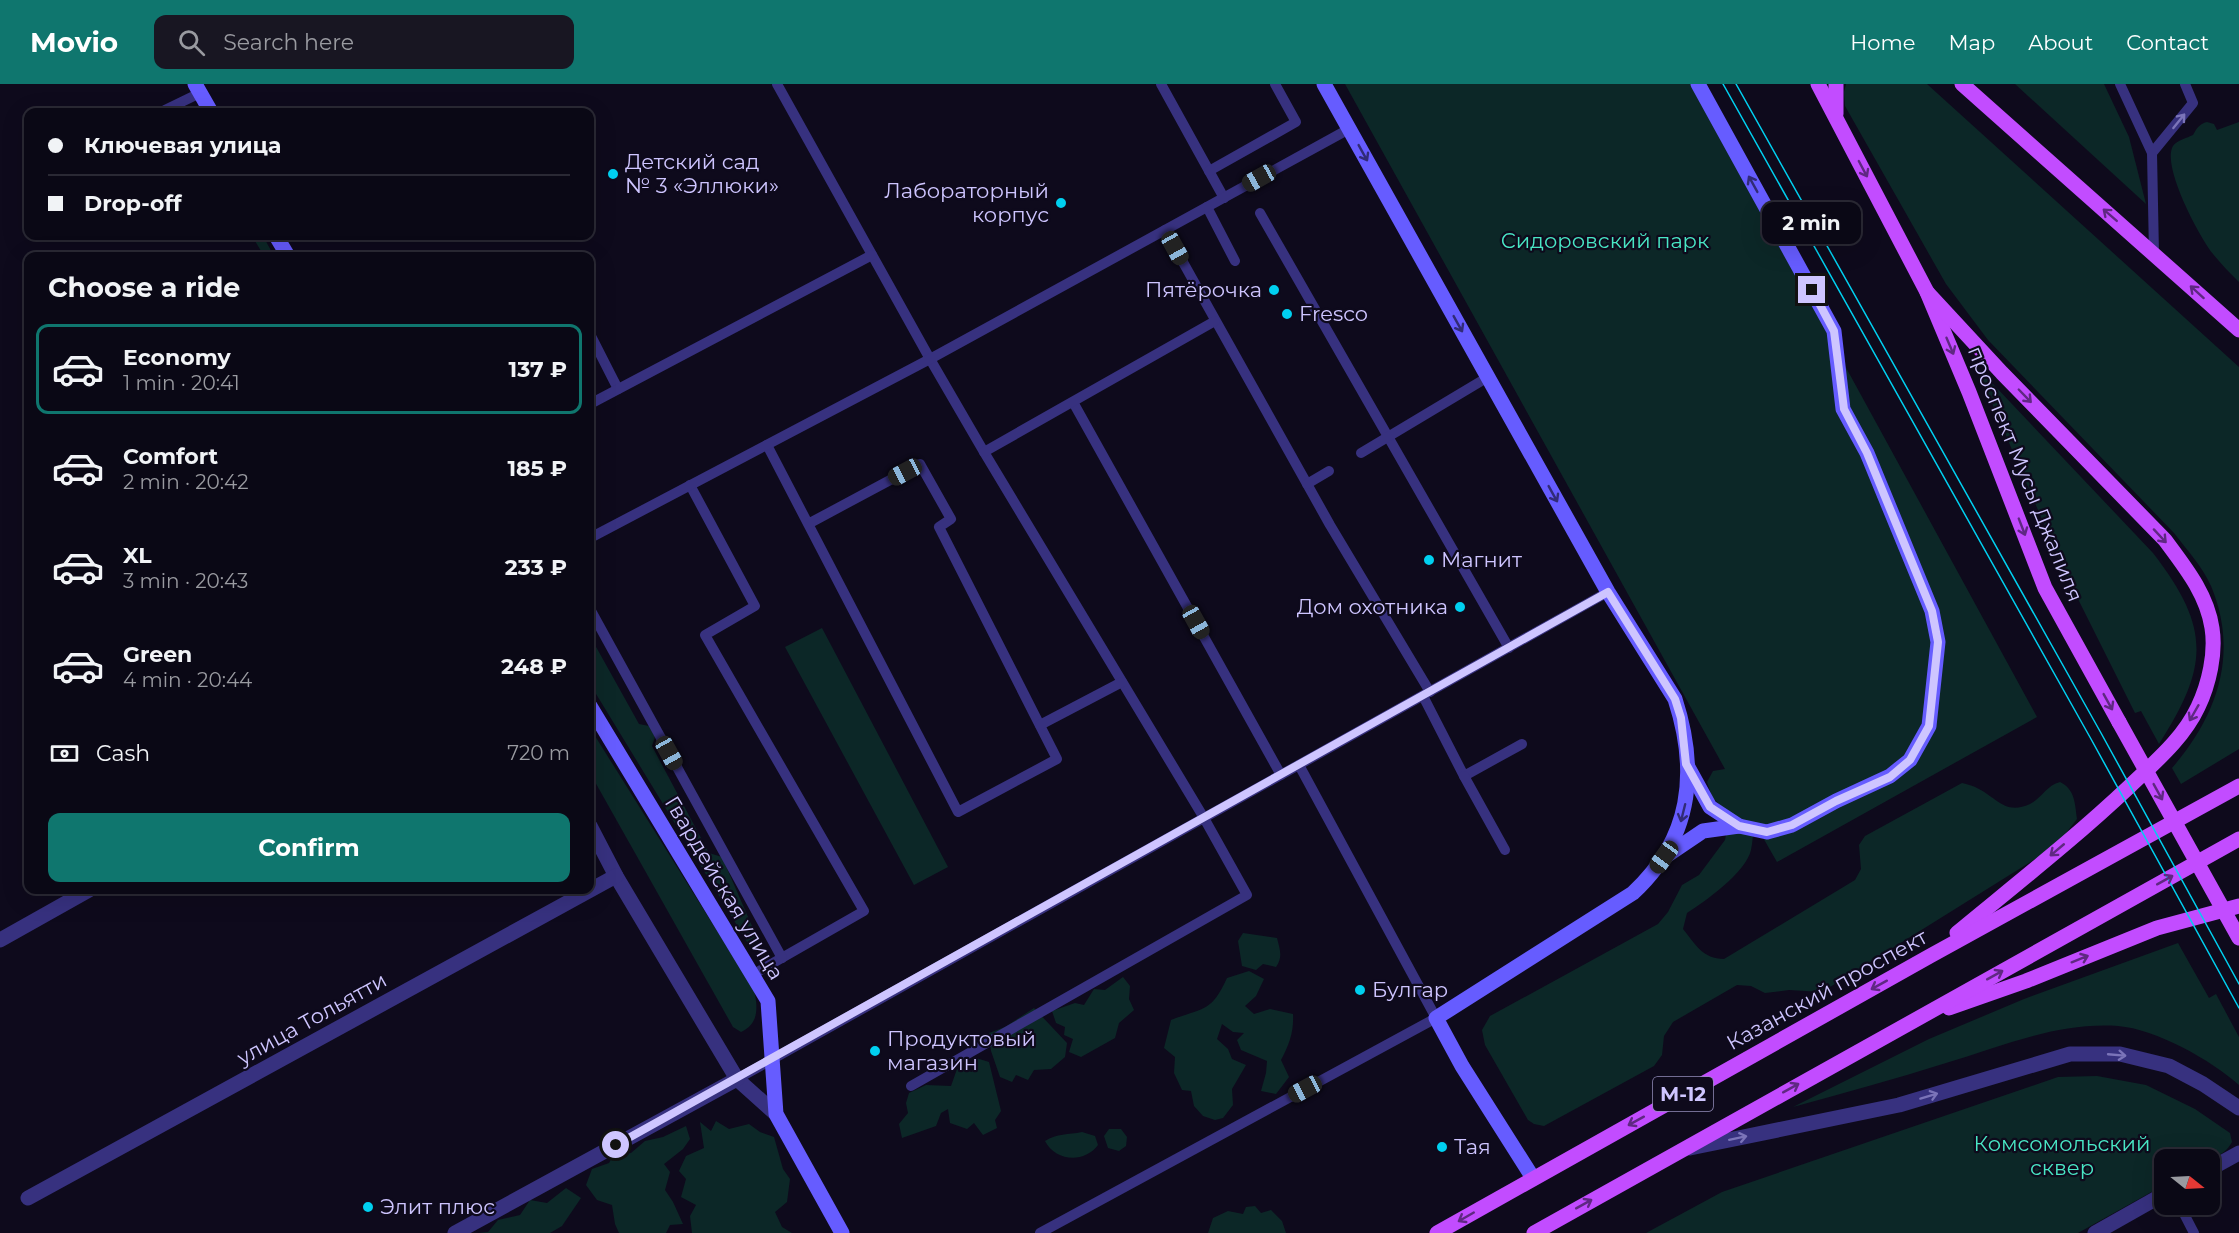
<!DOCTYPE html>
<meta charset="utf-8">
<style>
body{margin:0;font-family:Montserrat,sans-serif;background:#181622;color:#f1f3f6;height:100vh;display:flex;flex-direction:column;font-size:22px;white-space:nowrap}
*{box-sizing:border-box;margin:0}
p{font-size:20px;color:#999aa0}
.icon{flex:none;width:33px;height:33px;fill:none;stroke:currentColor;stroke-width:2;stroke-linecap:round;stroke-linejoin:round}
.map{position:relative;flex:1;overflow:hidden}
.side{position:absolute;left:24px;top:168px;width:570px;height:642px;display:flex;flex-direction:column;background:#0a0815;border-radius:12px;box-shadow:0 6px 24px #0002,0 0 0 2px #2a2934}
.side>*{flex:none}
.hud{position:absolute;left:24px;top:24px;width:570px;height:132px;border-radius:12px;box-shadow:0 6px 24px #0002,0 0 0 2px #2a2934;display:grid;align-content:center;height:132px;padding:0 24px;background:#0a0815}
.needle{width:39px;rotate:108deg}
.buttons{position:absolute;left:2154px;top:1065px;display:grid;gap:12px}
.buttons a{display:grid;place-items:center;width:66px;height:66px;border-radius:12px;background:#0a0815;box-shadow:0 6px 24px #0002,0 0 0 2px #2a2934;font-size:30px}
.end{position:absolute;width:27px;height:27px;margin:-14px;border:8px solid #cec5ff;background:#111;box-shadow:0 0 0 3px #111}
.from{border-radius:50%}
.bubble{position:absolute;height:42px;border-radius:12px;background:#0a0815;box-shadow:0 6px 24px #0002,0 0 0 2px #2a2934;font-size:20px;font-weight:700;line-height:42px;text-align:center}
.car{position:absolute;width:18px;height:36px;margin:-18px -9px;border-radius:8px;box-shadow:0 0 4px 2px #0007;background:linear-gradient(#222 24%,#8ab4d8 0 40%,#222 0 76%,#8ab4d8 0 86%,#222 0)}
.hud b{display:flex;align-items:center;gap:21px;height:57px;font-size:22px}
.hud b+b{border-top:2px solid #2a2934}
.hud i{width:15px;height:15px;background:#f1f3f6}
ul{padding:0;list-style:none}
li{display:flex;align-items:center;gap:18px;height:90px;margin:0 12px 9px;padding:0 12px;border:3px solid transparent;border-radius:12px}
li div{flex:1}
li b{display:block;font-size:22px}
li em{font-style:normal;font-weight:700}
li.current{border-color:#0f766e}
li>.icon{width:54px;height:54px;stroke-width:1.5}
h2{padding:0 24px;font-size:27px;line-height:72px}
.pay{display:flex;align-items:center;gap:15px;height:66px;padding:0 24px;font-size:22px}
.pay p{margin-inline-start:auto}
.button{display:flex;gap:12px;margin-top:auto;padding:12px 24px}
.button a{flex:1;height:69px;border-radius:12px;background:#0f766e;color:#fff;font-size:24px;font-weight:700;line-height:69px;text-align:center}
header{display:flex;align-items:center;gap:36px;box-sizing:border-box;height:84px;padding:0 30px;background:#0f766e;color:#fff}
header strong{font-size:28px}
nav{display:flex;gap:33px;margin-inline-start:auto;font-size:21px}
.search{width:420px;height:54px;background:#181622;display:flex;align-items:center;gap:15px;box-sizing:border-box;padding:0 21px;border-radius:12px;color:#999aa0;font-size:22px}
.map>svg:first-child{display:block}
.green{fill:#0c2727}
.lines{fill:none;stroke-linecap:round;stroke-linejoin:round}
.lane{stroke:#37317f;stroke-width:10}
.street{stroke:#37317f;stroke-width:15}
.secondary{stroke:#665cff;stroke-width:15}
.primary{stroke:#c24cff;stroke-width:15}
.tram{stroke:#00d0f0;stroke-width:1.5}
.primary-bridge{stroke:#c24cff;stroke-width:15}
.oneway{stroke:#7b74b9}
.oneway2{stroke:#312b77}
.oneway3{stroke:#5f2882}
.route{stroke:#cec5ff;stroke-width:8}
.poi-dot{fill:#00d0f0;stroke:#0e0a1c;stroke-width:2}
.labels{text-anchor:middle;stroke-width:4.5;stroke-linejoin:round;paint-order:stroke}
.shield{fill:#0e0a1c;stroke:#948dbb;stroke-width:1.5}
.shield-label{font-size:20px;font-weight:bold;fill:#cec5ff}
.poi-label{font-size:21px;fill:#cec5ff;stroke:#0e0a1c;text-anchor:start}
.park-label{font-size:21px;fill:#49e7c5;stroke:#0e0a1c}
.street-label{font-size:21px;fill:#cec5ff;stroke:#0e0a1c}
</style>
<header>
<strong>Movio</strong>
<div class="search"><svg class="icon" aria-label="search" viewBox="0 0 24 24"><circle cx="10" cy="10" r="6"/><path d="M15 15l6 6"/></svg>Search here</div>
<nav><a>Home</a><a>Map</a><a>About</a><a>Contact</a></nav>
</header>
<div class="map">
<svg width="2239" height="1149" viewBox="0 0 2239 1149">
<rect width="100%" height="100%" fill="#0e0a1c"/>
<g class="green">
<path d="M 1345,0 L 1691,0 L 2037,633 L 1777,778 L 1754,738 C 1753,747 1753,757 1751,766 C 1746,788 1706,817 1687,829 L 1683,845 C 1695,860 1703,875 1724,875 L 1855,796 L 1861,785 L 1859,761 L 1865,752 L 1962,699 C 1966,700 1971,701 1975,703 C 1996,712 2004,732 2030,720 C 2042,714 2047,701 2060,698 C 2075,705 2075,720 2077,735 L 2056,762 L 1822,908 L 1789,906 L 1765,909 L 1751,902 L 1737,901 L 1673,938 L 1664,952 L 1662,971 L 1654,982 L 1544,1042 L 1534,1040 L 1528,1036 L 1485,961 L 1482,946 L 1490,932 L 1658,840 L 1668,828 L 1682,801 L 1699,791 L 1725,756 L 1728,739 L 1724,725 L 1712,713 L 1707,698 L 1713,687 L 1725,685 Z"/>
<path d="M 1846,0 L 1927,0 L 2239,283 L 2239,665 L 2181,700 L 2172,684 C 2218,631 2239,569 2211,502 C 2202,482 2187,466 2174,449 L 1988,256 L 1946,200 L 1845,22 L 1844,8 Z"/>
<polygon points="2015,0 2104,0 2129,53 2146,120"/>
<path d="M 2207,38 L 2214,40 L 2217,46 L 2239,38 L 2239,198 C 2230,189 2221,180 2213,170 C 2200,154 2161,82 2173,62 C 2177,56 2187,54 2193,51 C 2197,44 2199,40 2207,38 Z"/>
<polygon points="252,152 263,152 274,172 264,172"/>
<path d="M 1976,282 L 2153,469 C 2211,544 2209,582 2159,660 L 2141,627 L 2135,629 L 2066,491 Z"/>
<polygon points="822,544 948,783 914,801 785,563"/>
<polygon points="590,552 639,640 649,642 655,653 652,662 709,769 722,773 762,865 752,866 590,600"/>
<path d="M 590,644 L 754,906 C 758,923 759,940 741,948 L 733,943 L 590,689 Z"/>
<path d="M 1243,849 L 1277,854 C 1280,866 1283,873 1276,883 L 1263,880 L 1256,886 L 1242,882 L 1238,857 Z"/>
<path d="M 2178,859 L 2209,914 L 2216,910 L 2239,953 L 2239,1001 C 2211,976 2156,945 2118,942 C 2058,938 2002,962 1946,979 C 1895,995 1844,1009 1793,1023 L 1929,955 L 2024,915 Z"/>
<path d="M 1249,887 L 1264,895 L 1256,912 L 1245,922 L 1254,930 L 1270,925 L 1293,930 C 1294,948 1289,961 1281,976 L 1289,993 L 1276,1010 L 1261,1007 L 1266,989 L 1267,977 L 1241,966 L 1237,956 L 1244,949 L 1233,948 L 1222,940 L 1217,955 L 1228,965 L 1232,975 L 1246,981 L 1232,1005 L 1233,1021 L 1223,1034 L 1215,1036 L 1203,1032 L 1194,1022 L 1191,1007 L 1182,1006 L 1174,989 L 1175,973 L 1164,964 L 1171,936 C 1204,923 1211,929 1227,894 Z"/>
<polygon points="1123,893 1130,902 1129,915 1134,926 1119,939 1115,954 1081,973 1069,968 1073,955 1064,951 1065,943 1056,939 1052,927 1075,919 1084,921 1094,905 1105,906"/>
<polygon points="1034,924 1067,959 1065,973 1051,985 1034,986 1028,996 1016,991 1012,998 1000,993 991,967 989,949 1005,943"/>
<polygon points="976,974 989,978 1001,1027 995,1036 997,1044 983,1051 974,1039 967,1045 950,1039 948,1025 941,1029 936,1042 902,1054 899,1040 908,1029 906,1019 909,1009 926,1001 951,1002 957,985 972,988"/>
<path d="M 2097,992 L 2146,1001 L 2195,1025 L 2230,1049 L 2232,1058 C 2219,1082 2188,1076 2164,1076 L 2164,1101 L 2078,1149 L 1646,1149 L 1722,1108 L 2058,993 Z"/>
<polygon points="716,1037 729,1045 749,1040 760,1048 774,1053 783,1085 790,1095 787,1118 775,1128 782,1143 792,1149 692,1149 690,1132 696,1121 681,1113 686,1095 679,1087 686,1072 704,1064 700,1038 711,1047"/>
<polygon points="686,1042 690,1055 683,1065 664,1080 670,1088 665,1106 673,1118 683,1140 670,1141 666,1149 619,1149 615,1140 612,1121 597,1116 586,1101 592,1085 609,1079 614,1070 631,1069 645,1057 663,1053"/>
<polygon points="1109,1045 1121,1045 1127,1053 1126,1062 1119,1067 1108,1064 1104,1052"/>
<path d="M 1082,1048 L 1095,1052 L 1098,1061 C 1084,1080 1055,1077 1045,1057 C 1057,1049 1068,1051 1082,1048 Z"/>
<polygon points="566,1104 581,1114 562,1142 550,1149 478,1149 488,1148 498,1136 520,1131 530,1116 547,1119"/>
<polygon points="1255,1122 1261,1129 1271,1126 1282,1137 1286,1149 1208,1149 1213,1134 1228,1127 1243,1130 1246,1123"/>
</g>
<g class="lines">
<g class="lane">
<polyline points="777,0 930,275 984,368 1204,734 1247,811 911,1002"/>
<polyline points="1161,0 1224,114"/>
<polyline points="2120,0 2152,69"/>
<polyline points="165,26 200,9"/>
<polyline points="1209,87 1296,38 1275,0"/>
<polyline points="1207,123 1235,177"/>
<polyline points="1260,129 1509,564"/>
<polyline points="1165,146 1330,441 1430,608"/>
<polyline points="2154,170 2152,69 2193,19 2185,0"/>
<polyline points="590,250 618,305"/>
<polyline points="1073,318 1281,691"/>
<polyline points="590,320 872,171"/>
<polyline points="767,361 958,728 1057,675 939,443 951,435 920,380 808,440"/>
<polyline points="984,368 1215,237"/>
<polyline points="1361,369 1488,293"/>
<polyline points="1307,400 1329,387"/>
<polyline points="690,401 755,522 705,551 864,827 752,891"/>
<polyline points="590,454 930,275 1349,45"/>
<polyline points="590,525 782,874"/>
<polyline points="1423,612 1464,692 1522,660"/>
<polyline points="1040,641 1122,598"/>
<polyline points="1464,692 1505,766"/>
<polyline points="737,995 1608,508"/>
<polyline points="2179,1120 2194,1149"/>
<polyline points="1040,1149 1436,934 1299,681"/>
</g>
<g class="street">
<polyline points="590,742 616,792 737,995 776,1030"/>
<polyline points="0,856 89,806"/>
<polyline points="1690,1064 1899,1021 2070,970 2120,970 2169,982 2203,1000 2239,1024"/>
<polyline points="2210,1085 2239,1069"/>
<polyline points="28,1114 616,792"/>
<polyline points="455,1149 737,995"/>
<polyline points="2095,1149 2164,1110"/>
</g>
<g class="secondary">
<polyline points="195,0 211,28"/>
<path d="M 1324,0 L 1608,508 L 1675,615 C 1699,689 1691,755 1633,809 L 1436,934 L 1462,982 L 1533,1094"/>
<polyline points="276,152 288,172"/>
<polyline points="590,622 768,917 776,1030 842,1149"/>
<polyline points="1688,683 1710,723 1739,742"/>
<polyline points="1666,772 1703,747 1739,742 1767,748 1792,741 1836,717 1890,692 1910,676 1929,642 1938,558 1932,527 1867,369 1843,325 1834,247 1698,0"/>
</g>
<g class="primary">
<polyline points="1818,0 1927,208 1969,308 2045,504 2119,638"/>
<polyline points="1836,0 1836,30"/>
<polyline points="1962,0 2239,246"/>
<path d="M 1927,208 L 2002,289 L 2165,456 C 2185,483 2207,510 2212,544 C 2216,569 2209,600 2198,623 C 2183,655 2155,678 2130,702 C 2075,754 2015,801 1957,849"/>
<polyline points="1949,924 2026,897 2157,844 2239,822"/>
<polyline points="1437,1149 1930,872 2239,702"/>
<polyline points="1534,1149 2239,755"/>
</g>
<g class="tram">
<polyline points="1723,0 2091,655 2239,924"/>
<polyline points="1736,0 2101,649 2239,900"/>
</g>
<polyline class="primary-bridge" points="2119,638 2239,854"/>
</g>
<defs><path id="oneway-shaft" d="M-6 0H5M1.5-3L5.5 0L1.5 3" fill="none" stroke-width="1.6" stroke-linecap="round" stroke-linejoin="round" transform="scale(1.5)"/></defs>
<g class="oneway">
<use href="#oneway-shaft" transform="translate(2179 37) rotate(-51)"/>
<use href="#oneway-shaft" transform="translate(2117 971) rotate(5)"/>
<use href="#oneway-shaft" transform="translate(1929 1012) rotate(-17)"/>
<use href="#oneway-shaft" transform="translate(1738 1054) rotate(-12)"/>
</g>
<g class="oneway2">
<use href="#oneway-shaft" transform="translate(1363 69) rotate(61)"/>
<use href="#oneway-shaft" transform="translate(1753 100) rotate(-119)"/>
<use href="#oneway-shaft" transform="translate(1458 240) rotate(61)"/>
<use href="#oneway-shaft" transform="translate(1553 410) rotate(61)"/>
<use href="#oneway-shaft" transform="translate(1683 729) rotate(104)"/>
</g>
<g class="oneway3">
<use href="#oneway-shaft" transform="translate(1863 85) rotate(62)"/>
<use href="#oneway-shaft" transform="translate(2110 131) rotate(-139)"/>
<use href="#oneway-shaft" transform="translate(2197 208) rotate(-138)"/>
<use href="#oneway-shaft" transform="translate(1950 262) rotate(67)"/>
<use href="#oneway-shaft" transform="translate(2025 312) rotate(46)"/>
<use href="#oneway-shaft" transform="translate(2022 443) rotate(69)"/>
<use href="#oneway-shaft" transform="translate(2160 452) rotate(47)"/>
<use href="#oneway-shaft" transform="translate(2108 618) rotate(61)"/>
<use href="#oneway-shaft" transform="translate(2194 629) rotate(120)"/>
<use href="#oneway-shaft" transform="translate(2158 708) rotate(61)"/>
<use href="#oneway-shaft" transform="translate(2057 766) rotate(140)"/>
<use href="#oneway-shaft" transform="translate(2165 796) rotate(-29)"/>
<use href="#oneway-shaft" transform="translate(2080 875) rotate(-22)"/>
<use href="#oneway-shaft" transform="translate(1995 891) rotate(-29)"/>
<use href="#oneway-shaft" transform="translate(1879 901) rotate(151)"/>
<use href="#oneway-shaft" transform="translate(1791 1004) rotate(-29)"/>
<use href="#oneway-shaft" transform="translate(1636 1037) rotate(151)"/>
<use href="#oneway-shaft" transform="translate(1584 1120) rotate(-29)"/>
<use href="#oneway-shaft" transform="translate(1466 1133) rotate(150)"/>
</g>
<g class="lines">
<polyline class="route" points="616,1061 1608,508 1675,615 1681,634 1686,680 1710,723 1739,742 1767,748 1792,741 1836,717 1890,693 1910,676 1929,642 1938,558 1932,527 1867,369 1844,325 1834,247 1812,206"/>
</g>
<g class="poi-dot">
<circle cx="613" cy="90" r="6"/>
<circle cx="1061" cy="119" r="6"/>
<circle cx="1274" cy="206" r="6"/>
<circle cx="1287" cy="230" r="6"/>
<circle cx="1429" cy="476" r="6"/>
<circle cx="1460" cy="523" r="6"/>
<circle cx="1360" cy="906" r="6"/>
<circle cx="875" cy="967" r="6"/>
<circle cx="1442" cy="1063" r="6"/>
<circle cx="368" cy="1123" r="6"/>
</g>
<g class="labels">
<rect class="shield" x="1653" y="993" width="60" height="34" rx="4.5"/>
<g class="shield-label">
<text x="1683" y="1017">М-12</text>
</g>
<g class="poi-label">
<text x="625" y="85">Детский сад<tspan x="625" dy="24">№ 3 «Эллюки»</tspan></text>
<text x="1049" y="114" text-anchor="end">Лабораторный<tspan x="1049" dy="24">корпус</tspan></text>
<text x="1262" y="213" text-anchor="end">Пятёрочка</text>
<text x="1299" y="237">Fresco</text>
<text x="1441" y="483">Магнит</text>
<text x="1448" y="530" text-anchor="end">Дом охотника</text>
<text x="1372" y="913">Булгар</text>
<text x="887" y="962">Продуктовый<tspan x="887" dy="24">магазин</tspan></text>
<text x="1454" y="1070">Тая</text>
<text x="380" y="1130">Элит плюс</text>
</g>
<g class="park-label">
<text x="1605" y="164">Сидоровский парк</text>
<text x="2062" y="1067">Комсомольский<tspan x="2062" dy="24">сквер</tspan></text>
</g>
<g class="street-label">
<text transform="translate(2025 390) rotate(68)" y="7">проспект Мусы Джалиля</text>
<text transform="translate(724 804) rotate(59)" y="7">Гвардейская улица</text>
<text transform="translate(1827 906) rotate(-29)" y="7">Казанский проспект</text>
<text transform="translate(312 935) rotate(-29)" y="7">улица Тольятти</text>
</g>
</g>
</svg>
<div class="buttons">
<a><svg class="needle" viewBox="-14 -14 28 28"><path d="M0-13l5 13h-10z" fill="#e53935"/><path d="M0 13l5-13h-10z" fill="#999aa0"/></svg></a>
</div>
<i class="end from" style="left:616px;top:1061px"></i>
<i class="end" style="left:1812px;top:206px"></i>
<div class="bubble" style="left:1762px;top:118px;width:99px">2 min</div>
<i class="car" style="left:1259px;top:94px;rotate:241deg"></i>
<i class="car" style="left:1175px;top:164px;rotate:151deg"></i>
<i class="car" style="left:905px;top:388px;rotate:242deg"></i>
<i class="car" style="left:1196px;top:538px;rotate:151deg"></i>
<i class="car" style="left:669px;top:669px;rotate:151deg"></i>
<i class="car" style="left:1664px;top:773px;rotate:216deg"></i>
<i class="car" style="left:1305px;top:1005px;rotate:242deg"></i>
<div class="hud">
<b><i class="from"></i>Ключевая улица</b>
<b><i></i>Drop-off</b>
</div>
<section class="side">
<h2>Choose a ride</h2>
<ul>
<li class="current"><svg class="icon" aria-label="car" viewBox="0 0 24 24"><path d="M5 17H2v-5l4-1 3-4h7l3 4 3 1v5h-3M9 17h6M6 11h13"/><circle cx="7" cy="17" r="2"/><circle cx="17" cy="17" r="2"/></svg><div><b>Economy</b><p>1 min · 20:41</p></div><em>137 ₽</em></li>
<li><svg class="icon" aria-label="car" viewBox="0 0 24 24"><path d="M5 17H2v-5l4-1 3-4h7l3 4 3 1v5h-3M9 17h6M6 11h13"/><circle cx="7" cy="17" r="2"/><circle cx="17" cy="17" r="2"/></svg><div><b>Comfort</b><p>2 min · 20:42</p></div><em>185 ₽</em></li>
<li><svg class="icon" aria-label="car" viewBox="0 0 24 24"><path d="M5 17H2v-5l4-1 3-4h7l3 4 3 1v5h-3M9 17h6M6 11h13"/><circle cx="7" cy="17" r="2"/><circle cx="17" cy="17" r="2"/></svg><div><b>XL</b><p>3 min · 20:43</p></div><em>233 ₽</em></li>
<li><svg class="icon" aria-label="car" viewBox="0 0 24 24"><path d="M5 17H2v-5l4-1 3-4h7l3 4 3 1v5h-3M9 17h6M6 11h13"/><circle cx="7" cy="17" r="2"/><circle cx="17" cy="17" r="2"/></svg><div><b>Green</b><p>4 min · 20:44</p></div><em>248 ₽</em></li>
</ul>
<div class="pay"><svg class="icon" aria-label="cash" viewBox="0 0 24 24"><path d="M3 7h18v10H3z"/><circle cx="12" cy="12" r="2"/></svg>Cash<p>720 m</p></div>
<div class="button"><a>Confirm</a></div>
</section>
</div>
